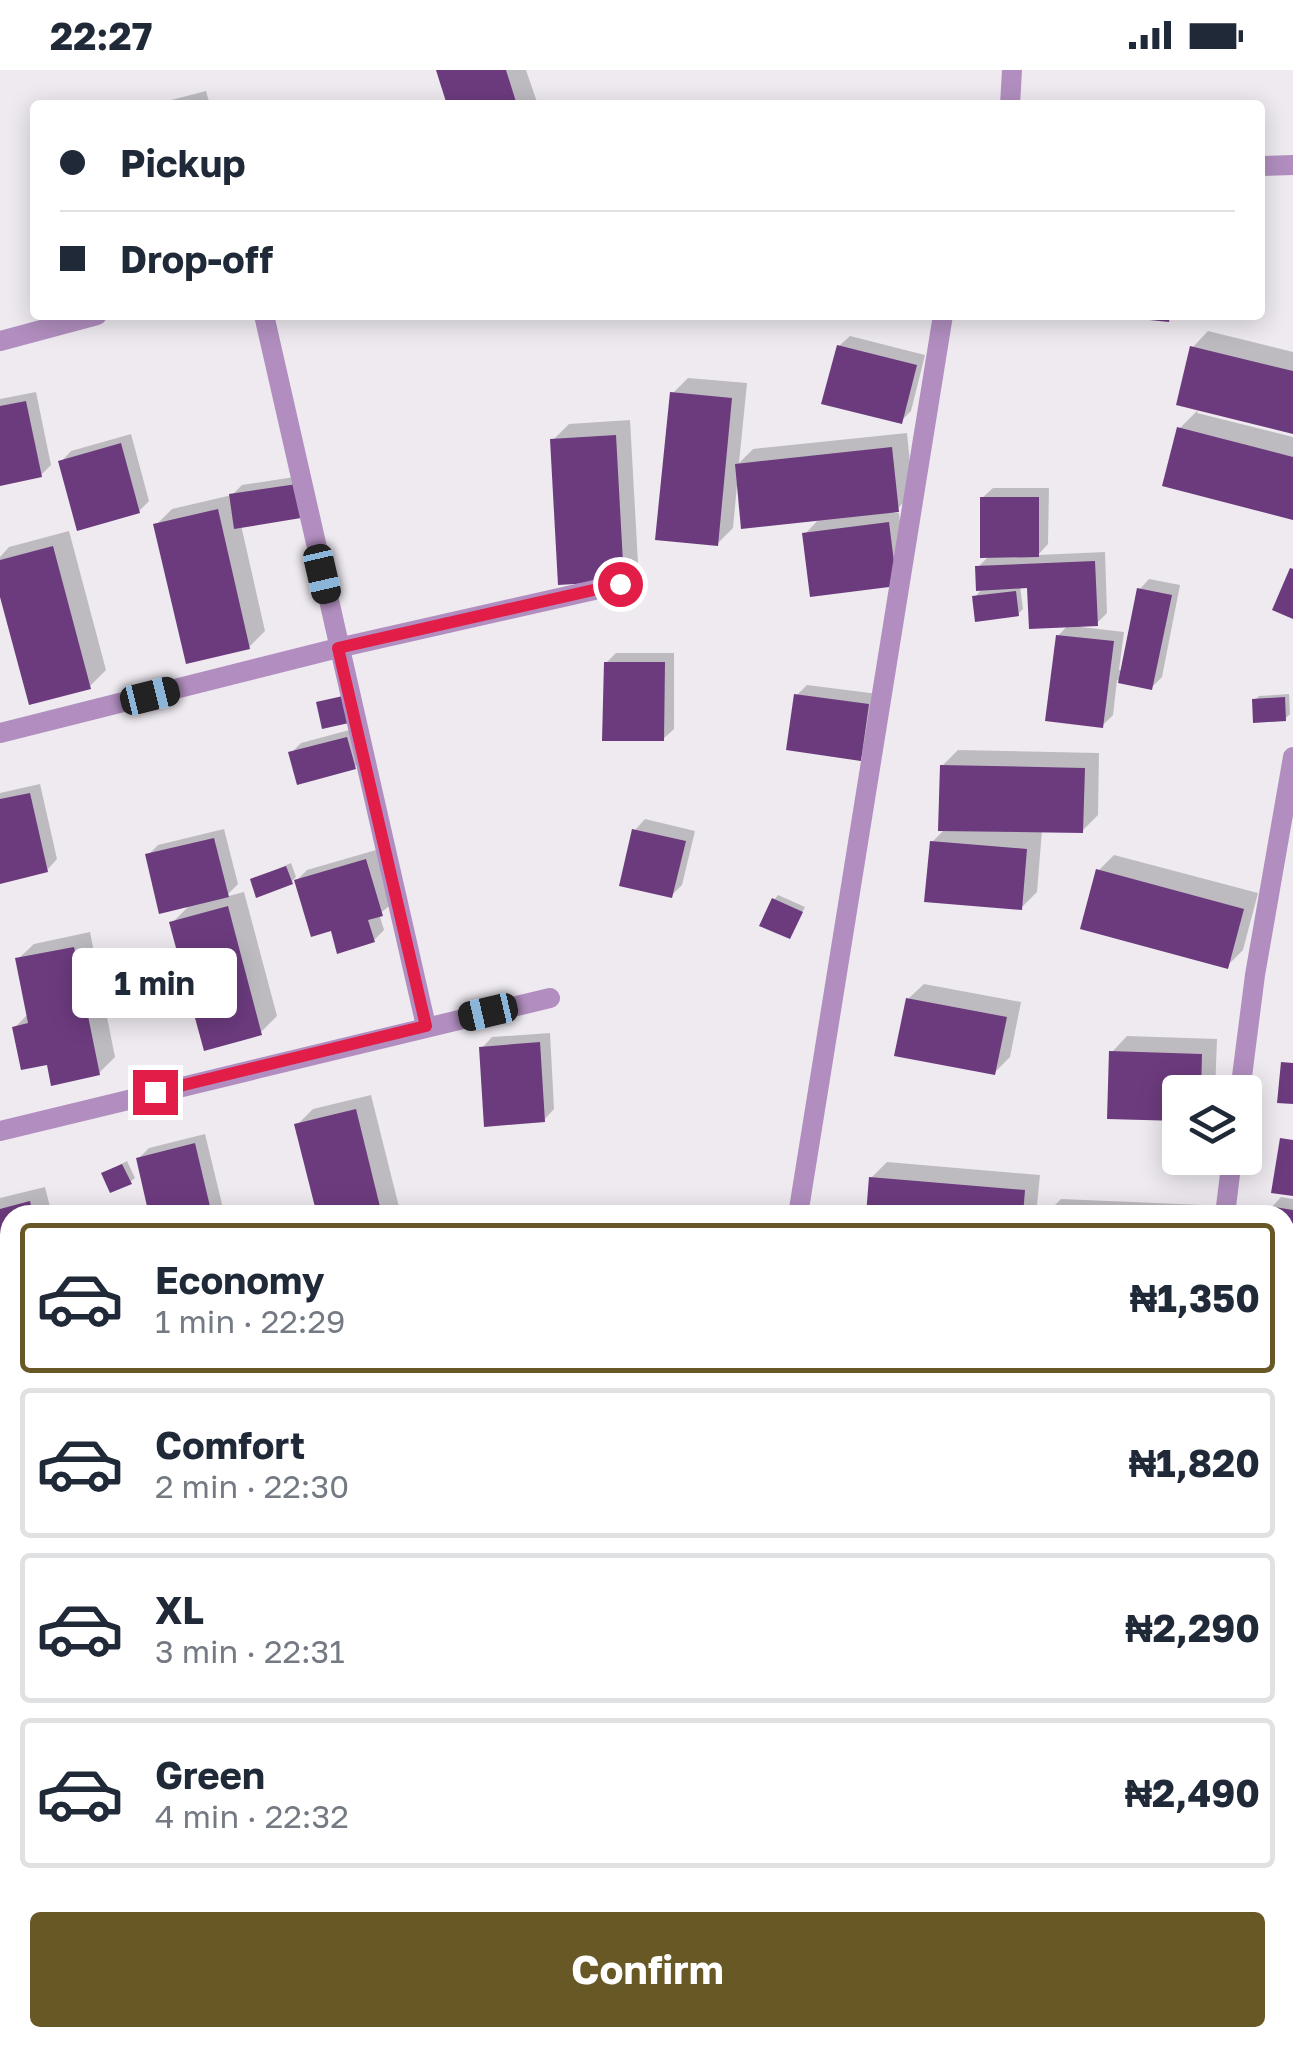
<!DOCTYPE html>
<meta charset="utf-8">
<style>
body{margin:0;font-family:"Golos Text",sans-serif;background:#f6f6f7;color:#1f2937;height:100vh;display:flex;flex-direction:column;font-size:38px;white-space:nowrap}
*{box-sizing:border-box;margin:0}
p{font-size:32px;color:#747a83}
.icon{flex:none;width:55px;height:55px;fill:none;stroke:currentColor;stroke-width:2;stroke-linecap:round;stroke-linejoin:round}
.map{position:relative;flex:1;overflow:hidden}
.side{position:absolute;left:0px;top:1135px;width:1295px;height:842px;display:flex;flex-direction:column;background:#fff;border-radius:30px 30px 0 0;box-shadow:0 5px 25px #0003}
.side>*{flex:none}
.top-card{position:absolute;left:30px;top:30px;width:1235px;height:220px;border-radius:10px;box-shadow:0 5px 25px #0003;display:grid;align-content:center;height:220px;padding:0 30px;background:#fff}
.fabs{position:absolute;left:1162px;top:1005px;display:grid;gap:20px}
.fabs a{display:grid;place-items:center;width:100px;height:100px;border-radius:10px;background:#fff;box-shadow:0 5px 25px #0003;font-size:50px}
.end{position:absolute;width:45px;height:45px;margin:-22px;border:12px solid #e11d48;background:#fff;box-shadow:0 0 0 5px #fff}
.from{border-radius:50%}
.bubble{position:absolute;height:70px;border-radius:10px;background:#fff;box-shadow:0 5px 25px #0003;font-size:32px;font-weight:700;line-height:70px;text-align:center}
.car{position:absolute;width:30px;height:60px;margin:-30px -15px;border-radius:12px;box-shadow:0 0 8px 2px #0007;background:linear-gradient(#222 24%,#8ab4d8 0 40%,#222 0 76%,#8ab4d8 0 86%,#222 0)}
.top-card b{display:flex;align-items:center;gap:35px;height:95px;font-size:38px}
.top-card b+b{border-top:2px solid #e0e1e3}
.top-card i{width:25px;height:25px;background:#1f2937}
ul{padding:18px 0 0;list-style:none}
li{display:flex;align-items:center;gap:30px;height:150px;margin:0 20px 15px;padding:0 10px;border:5px solid #e0e1e3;border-radius:10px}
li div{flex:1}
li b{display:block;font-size:38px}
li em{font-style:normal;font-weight:700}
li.active{border-color:#685825}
li>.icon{width:90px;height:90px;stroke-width:1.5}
.cta{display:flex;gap:20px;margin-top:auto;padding:20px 30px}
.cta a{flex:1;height:115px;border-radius:10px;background:#685825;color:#fff;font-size:40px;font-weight:700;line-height:115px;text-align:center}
.status{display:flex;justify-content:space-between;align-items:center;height:70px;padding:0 50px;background:#fff;direction:ltr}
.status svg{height:28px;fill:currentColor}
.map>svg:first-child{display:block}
.shadow{fill:#0003}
.building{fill:#6c3b7e}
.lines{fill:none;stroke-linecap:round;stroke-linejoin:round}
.street{stroke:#b18ebf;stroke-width:20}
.route{stroke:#e11d48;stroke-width:12}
</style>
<div class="status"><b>22:27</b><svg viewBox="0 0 49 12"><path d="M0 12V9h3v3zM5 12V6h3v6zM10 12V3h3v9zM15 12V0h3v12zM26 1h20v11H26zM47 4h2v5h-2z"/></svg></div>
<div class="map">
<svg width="1293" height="1976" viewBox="0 0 1293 1976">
<rect width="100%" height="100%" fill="#eeeaf0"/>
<g class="shadow">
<polygon points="438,0 526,0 538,35 450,35"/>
<polygon points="206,21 210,35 152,35"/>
<polygon points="1208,261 1293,282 1293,361 1193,277"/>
<polygon points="850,266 925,285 911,341 901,351 839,276"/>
<polygon points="688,308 747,313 739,393 753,379 907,363 913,423 893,443 899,443 906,504 805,464 820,448 737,415 733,458 717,474 672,324"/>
<polygon points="36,322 51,395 41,405 0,414 0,329"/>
<polygon points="1198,340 1197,343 1293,367 1293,447 1180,358"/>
<polygon points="630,350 638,493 623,509 553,370 569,354"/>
<polygon points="131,364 149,431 139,441 61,392 71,381"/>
<polygon points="307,405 241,455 265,561 249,577 156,455 172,439 232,425 242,415"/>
<polygon points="993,418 1049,418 1048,474 1038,485 1105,482 1107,543 1097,553 1081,554 1081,557 1124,562 1119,600 1123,600 1139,520 1149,509 1180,515 1162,607 1152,617 1117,610 1113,645 1102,656 1058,566 1069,554 1030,516 1020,516 1023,539 1018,544 975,527 982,519 978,497 990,485 982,428"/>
<polygon points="69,461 106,600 90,616 0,517 0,487 9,477"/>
<polygon points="616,583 674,583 674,659 663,669 606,593"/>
<polygon points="807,615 878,624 871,678 860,688 797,625"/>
<polygon points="1289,624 1290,644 1285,649 1255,630 1259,626"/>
<polygon points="357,658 365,687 354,697 291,683 301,673"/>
<polygon points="958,680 1099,683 1098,745 1082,761 1042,760 1037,822 1021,838 932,772 946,758 942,696"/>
<polygon points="40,714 57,789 47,800 0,811 0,723"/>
<polygon points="645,749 695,761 682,815 672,825 635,760"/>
<polygon points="224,759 238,814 225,827 244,822 277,946 261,962 172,853 192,833 148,785 158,775"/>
<polygon points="376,780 392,834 379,844 384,860 374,870 333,858 297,810 307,800"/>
<polygon points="1114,785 1258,823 1243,880 1227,896 1098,801"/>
<polygon points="291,793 296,807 291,812 253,810"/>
<polygon points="778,825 805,837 790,866 774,830"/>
<polygon points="90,862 115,987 99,1003 49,992 15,957 29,943 18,889 34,874"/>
<polygon points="924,914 1021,932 1010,987 994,1003 908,929"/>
<polygon points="550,963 554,1039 544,1050 482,978 492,967"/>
<polygon points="1127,966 1217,969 1215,1022 1180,1022 1180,1049 1112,982"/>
<polygon points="371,1025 401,1145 320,1145 297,1055 313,1039"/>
<polygon points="205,1064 223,1138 216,1145 152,1145 138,1089 149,1078"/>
<polygon points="127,1091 135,1108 130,1112 104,1103"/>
<polygon points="887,1092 1040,1105 1036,1145 868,1145 871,1108"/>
<polygon points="45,1117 52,1145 10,1145 10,1261 0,1226 0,1128"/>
<polygon points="1281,1127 1293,1129 1293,1205 1285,1204 1285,1145 1270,1145 1271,1138"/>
<polygon points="1061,1129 1202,1135 1202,1145 1045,1145"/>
<polygon points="1293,1252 1293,1313 1285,1314 1285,1253"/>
<polygon points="8,1275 10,1431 0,1434 0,1277"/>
<polygon points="10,1560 10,1634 0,1635 0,1561"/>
<polygon points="10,1833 10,1907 0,1913 0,1834"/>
<polygon points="140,1968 213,1968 215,1976 110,1976"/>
<polygon points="721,1968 760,1968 759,1976 719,1976"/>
</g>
<g class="building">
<polygon points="436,0 506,0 517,35 447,35"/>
<polygon points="1130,245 1170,245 1169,252 1130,248"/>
<polygon points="837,275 917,295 902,354 821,334"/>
<polygon points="1190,276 1293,301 1293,364 1176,335"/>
<polygon points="670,322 732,328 718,476 655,470"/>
<polygon points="26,331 42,407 0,416 0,336"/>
<polygon points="1177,357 1293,387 1293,450 1162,416"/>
<polygon points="616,365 624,511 558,515 550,369"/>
<polygon points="121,373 140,443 77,461 58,391"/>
<polygon points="892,377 899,442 741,459 735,394"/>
<polygon points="297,414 301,448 234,459 229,424"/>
<polygon points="980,427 1039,427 1039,487 980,488"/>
<polygon points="218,439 250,579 186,594 153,454"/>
<polygon points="889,452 897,516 810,527 802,463"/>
<polygon points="53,476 91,619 29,635 0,527 0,490"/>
<polygon points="1095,491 1098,556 1029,559 1027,518 976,521 975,496"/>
<polygon points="1290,498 1293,499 1293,549 1272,540"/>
<polygon points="1137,518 1172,525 1152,620 1118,613"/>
<polygon points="1016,521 1019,546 975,552 972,526"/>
<polygon points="1056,565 1114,571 1103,658 1045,651"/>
<polygon points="604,592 665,592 664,671 602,671"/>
<polygon points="794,624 869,634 861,691 786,680"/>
<polygon points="343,626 349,653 322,659 316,632"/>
<polygon points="1285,627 1286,651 1253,653 1252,629"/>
<polygon points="347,667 356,699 297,715 288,682"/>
<polygon points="940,695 1085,698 1083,763 938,761"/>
<polygon points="30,723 48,802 0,814 0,729"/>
<polygon points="632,759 686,771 672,828 619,816"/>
<polygon points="214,768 229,827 159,844 145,784"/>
<polygon points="930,771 1027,779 1022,840 924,832"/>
<polygon points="366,789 383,846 368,850 375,872 337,884 331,861 311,867 294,810"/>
<polygon points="286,796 293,814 256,828 250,809"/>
<polygon points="1096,799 1244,839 1228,899 1080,859"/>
<polygon points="772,828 803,842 790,869 759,856"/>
<polygon points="228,836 262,965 204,981 169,852"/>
<polygon points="74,877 100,1005 51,1016 47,995 21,1000 12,957 28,953 15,888"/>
<polygon points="906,928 1007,947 995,1005 894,986"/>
<polygon points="540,972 545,1052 484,1057 479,977"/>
<polygon points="1109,981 1202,984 1201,1022 1180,1022 1180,1051 1107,1049"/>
<polygon points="1281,992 1293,993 1293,1034 1277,1033"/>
<polygon points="356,1039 382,1145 317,1145 294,1054"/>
<polygon points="1280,1068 1293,1070 1293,1126 1271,1123"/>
<polygon points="195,1073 212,1145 149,1145 136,1088"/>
<polygon points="122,1094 132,1114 110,1123 101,1103"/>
<polygon points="869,1107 1025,1120 1023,1145 866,1145"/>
<polygon points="30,1131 33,1145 10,1145 10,1263 6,1264 0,1237 0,1139"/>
<polygon points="1268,1136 1293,1140 1293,1207 1285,1206 1285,1145 1267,1145"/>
<polygon points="1293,1260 1293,1316 1285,1317 1285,1261"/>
<polygon points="2,1329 10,1366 10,1434 0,1436"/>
<polygon points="10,1573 10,1637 0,1638 0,1574"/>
<polygon points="0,1881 3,1881 5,1915 0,1916"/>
<polygon points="174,1968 193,1968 196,1976 148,1976"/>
<polygon points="718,1968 752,1971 751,1976 717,1976"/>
</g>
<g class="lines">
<g class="street">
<polyline points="1010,35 1012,0"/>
<polyline points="1260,96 1293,95"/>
<polyline points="264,245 426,956"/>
<polyline points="0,271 97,245"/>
<polyline points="0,663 338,578 621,514"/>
<polyline points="1240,1022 1255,905 1293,687"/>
<polyline points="0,1061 550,928"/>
<polyline points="798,1145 943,245"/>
<polyline points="1225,1145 1232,1088"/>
<polyline points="0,1440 10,1437"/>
<polyline points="1285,1835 1293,1833"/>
<polyline points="10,1976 10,1962"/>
<polyline points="666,1976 667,1968"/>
<polyline points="1099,1976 1101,1968"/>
</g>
</g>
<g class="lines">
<polyline class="route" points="155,1022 426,956 338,578 620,514"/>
</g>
</svg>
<div class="fabs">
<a><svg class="icon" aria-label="layers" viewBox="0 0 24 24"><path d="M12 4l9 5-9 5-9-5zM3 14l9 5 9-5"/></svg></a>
</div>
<i class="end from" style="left:620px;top:514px"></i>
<i class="end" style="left:155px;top:1022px"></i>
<div class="bubble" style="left:72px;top:878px;width:165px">1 min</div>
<i class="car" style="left:322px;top:504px;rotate:167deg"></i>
<i class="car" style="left:150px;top:626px;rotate:76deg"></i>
<i class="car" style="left:488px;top:942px;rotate:257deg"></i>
<div class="top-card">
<b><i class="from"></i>Pickup</b>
<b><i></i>Drop-off</b>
</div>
<section class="side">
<ul>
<li class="active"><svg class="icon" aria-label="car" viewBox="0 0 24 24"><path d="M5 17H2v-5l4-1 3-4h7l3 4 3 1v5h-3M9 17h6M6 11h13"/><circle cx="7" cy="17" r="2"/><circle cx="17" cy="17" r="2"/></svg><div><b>Economy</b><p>1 min · 22:29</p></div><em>₦1,350</em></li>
<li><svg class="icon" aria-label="car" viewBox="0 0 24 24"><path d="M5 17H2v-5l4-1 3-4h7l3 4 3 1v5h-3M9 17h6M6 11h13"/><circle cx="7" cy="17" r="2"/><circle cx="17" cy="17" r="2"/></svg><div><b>Comfort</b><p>2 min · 22:30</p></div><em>₦1,820</em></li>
<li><svg class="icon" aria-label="car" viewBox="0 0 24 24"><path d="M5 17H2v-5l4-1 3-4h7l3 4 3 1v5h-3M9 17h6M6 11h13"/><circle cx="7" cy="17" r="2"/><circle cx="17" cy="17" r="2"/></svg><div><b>XL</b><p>3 min · 22:31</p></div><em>₦2,290</em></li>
<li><svg class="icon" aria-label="car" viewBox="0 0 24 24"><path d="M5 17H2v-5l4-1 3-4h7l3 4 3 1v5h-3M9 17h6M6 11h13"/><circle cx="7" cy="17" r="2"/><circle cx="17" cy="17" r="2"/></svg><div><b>Green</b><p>4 min · 22:32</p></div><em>₦2,490</em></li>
</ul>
<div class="cta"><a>Confirm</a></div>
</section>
</div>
